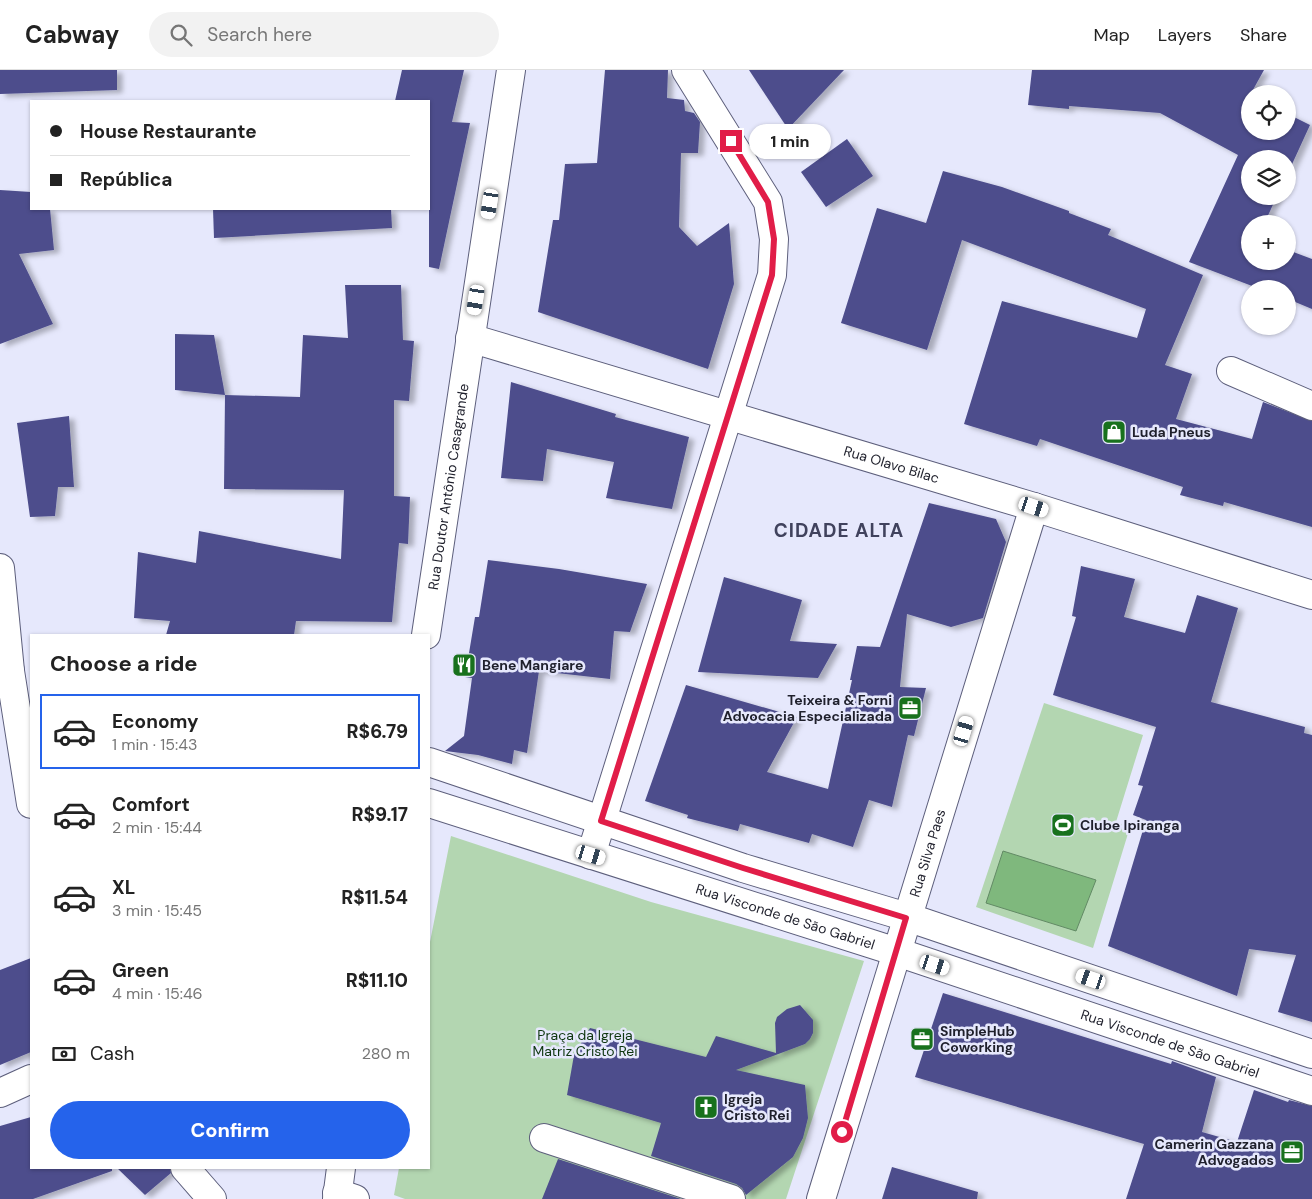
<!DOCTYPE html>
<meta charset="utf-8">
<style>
body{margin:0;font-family:"DM Sans",sans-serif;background:#f2f2f2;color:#222;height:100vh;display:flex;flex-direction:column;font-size:19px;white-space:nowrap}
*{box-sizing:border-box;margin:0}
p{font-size:16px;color:#767676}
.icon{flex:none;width:28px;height:28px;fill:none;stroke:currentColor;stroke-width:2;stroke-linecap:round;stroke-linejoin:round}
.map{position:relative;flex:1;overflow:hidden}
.drawer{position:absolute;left:30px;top:564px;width:400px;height:535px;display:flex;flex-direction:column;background:#fff;border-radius:0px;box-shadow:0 1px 4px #0004}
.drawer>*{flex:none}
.banner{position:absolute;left:30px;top:30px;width:400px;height:110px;border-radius:0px;box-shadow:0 1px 4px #0004;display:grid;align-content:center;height:110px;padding:0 20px;background:#fff}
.controls{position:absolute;left:1241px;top:15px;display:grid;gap:10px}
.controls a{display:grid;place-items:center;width:55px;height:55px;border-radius:50%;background:#fff;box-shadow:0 1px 4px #0004;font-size:25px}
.end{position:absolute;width:22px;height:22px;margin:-11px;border:6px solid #e11d48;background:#fff;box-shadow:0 0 0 2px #fff}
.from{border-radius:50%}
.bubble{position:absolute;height:35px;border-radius:18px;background:#fff;box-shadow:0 1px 4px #0004;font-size:16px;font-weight:800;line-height:35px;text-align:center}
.car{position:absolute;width:15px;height:30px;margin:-15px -8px;border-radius:6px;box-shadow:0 0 4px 1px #0007;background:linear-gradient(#fff 24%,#345 0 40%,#fff 0 76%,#345 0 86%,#fff 0)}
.banner b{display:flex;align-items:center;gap:18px;height:48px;font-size:19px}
.banner b+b{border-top:1px solid #e0e0e0}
.banner i{width:12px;height:12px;background:#222}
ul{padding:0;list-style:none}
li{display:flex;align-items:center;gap:15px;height:75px;margin:0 10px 8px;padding:0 10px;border:2px solid transparent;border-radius:0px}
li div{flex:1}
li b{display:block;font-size:19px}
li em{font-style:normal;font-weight:800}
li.current{border-color:#2563eb}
li>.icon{width:45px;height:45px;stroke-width:1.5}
h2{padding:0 20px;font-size:22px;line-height:60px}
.pay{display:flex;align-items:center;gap:12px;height:55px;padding:0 20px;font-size:19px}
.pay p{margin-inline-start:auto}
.button{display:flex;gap:10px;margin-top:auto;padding:10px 20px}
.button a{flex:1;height:58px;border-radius:30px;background:#2563eb;color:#fff;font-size:20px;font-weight:800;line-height:58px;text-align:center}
header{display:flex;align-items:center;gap:30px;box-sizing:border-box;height:70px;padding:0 25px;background:#fff;border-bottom:1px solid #e0e0e0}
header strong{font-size:24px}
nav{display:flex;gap:28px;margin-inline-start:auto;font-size:18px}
.search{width:350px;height:45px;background:#f2f2f2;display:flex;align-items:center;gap:12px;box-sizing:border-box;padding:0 18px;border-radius:28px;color:#767676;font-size:19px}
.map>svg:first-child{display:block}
.green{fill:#b3d6b1}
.water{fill:#7fb87d;stroke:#628a65}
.building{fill:#4d4d8c;filter:url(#shadow)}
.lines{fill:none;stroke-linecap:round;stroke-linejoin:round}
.minor-casing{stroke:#5d5f7c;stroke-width:30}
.tertiary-casing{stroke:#5d5f7c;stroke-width:30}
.secondary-casing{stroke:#5d5f7c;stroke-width:30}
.minor{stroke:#fff;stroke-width:28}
.tertiary{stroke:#fff;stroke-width:28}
.secondary{stroke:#fff;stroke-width:28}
.route{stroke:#e11d48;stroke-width:6}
.labels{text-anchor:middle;stroke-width:5;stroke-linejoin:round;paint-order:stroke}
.poi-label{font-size:14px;font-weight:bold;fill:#1f202c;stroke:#e6e8fc;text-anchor:start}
.street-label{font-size:14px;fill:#1f202c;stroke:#e6e8fc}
.park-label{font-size:14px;fill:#0e360f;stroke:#e6e8fc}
.district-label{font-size:19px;font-weight:bold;letter-spacing:1px;fill:#40425d;stroke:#e6e8fc}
</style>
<header>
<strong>Cabway</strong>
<div class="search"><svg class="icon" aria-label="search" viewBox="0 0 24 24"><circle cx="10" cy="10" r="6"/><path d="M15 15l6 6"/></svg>Search here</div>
<nav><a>Map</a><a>Layers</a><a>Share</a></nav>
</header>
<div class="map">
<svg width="1312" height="1129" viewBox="0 0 1312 1129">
<defs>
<filter id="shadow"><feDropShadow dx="5.5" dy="3" stdDeviation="2.5" flood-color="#0004"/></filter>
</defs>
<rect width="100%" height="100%" fill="#e6e8fc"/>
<g class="green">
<polygon points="1044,633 1143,665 1116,752 1130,757 1093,878 976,837"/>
<polygon points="451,766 651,832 864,891 786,1129 405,1129 394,1125 399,1098 429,1098 429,877"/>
</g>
<polygon class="water" points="1003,781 1096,810 1076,861 986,833"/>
<g class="building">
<polygon points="0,0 117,0 117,20 0,24"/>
<polygon points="402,0 464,0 452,52 470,53 439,199 429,197 429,31 395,31"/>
<polygon points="605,0 668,0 667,28 684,30 685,41 694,43 700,52 698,83 681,83 679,157 697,176 729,153 734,214 708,299 538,242 553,150 559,150 565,94 597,93"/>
<polygon points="749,0 844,0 788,59"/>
<polygon points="1032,0 1264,0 1249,27 1250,61 1288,61 1288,44 1310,55 1288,103 1288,89 1250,89 1250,126 1277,126 1264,154 1250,154 1250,191 1288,191 1288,180 1312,189 1312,239 1288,229 1288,219 1260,219 1189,192 1238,85 1160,43 1069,36 1069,39 1028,35"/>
<polygon points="847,69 873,106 826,137 801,102"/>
<polygon points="943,101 1002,117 1069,141 1069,143 1111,159 1108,165 1203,205 1165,295 1192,304 1176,349 1252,369 1263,332 1312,351 1312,457 1224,432 1223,436 1180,425 1183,417 1040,369 1037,376 964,354 1002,231 1137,268 1146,239 962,170 927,280 841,253 877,138 926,153"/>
<polygon points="0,120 31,122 31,139 50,139 54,180 19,184 53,254 0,274"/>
<polygon points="213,139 391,139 392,158 214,168"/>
<polygon points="345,215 401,215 403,270 414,271 409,331 394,330 394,426 410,427 408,474 399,473 392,552 296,551 294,565 166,565 170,551 134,548 138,482 196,493 199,461 341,489 344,420 224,419 225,325 300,327 303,265 348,268"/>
<polygon points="175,264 214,265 225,325 175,320"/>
<polygon points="511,312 616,344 615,347 689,367 672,439 606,428 614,392 547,379 543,411 501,408"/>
<polygon points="69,346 74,417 58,417 55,446 30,447 17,353"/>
<polygon points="929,433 996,449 1006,472 983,548 951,557 907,544 900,617 926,618 914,666 908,665 892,737 869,730 853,777 812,764 809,773 740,754 738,761 687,748 688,745 645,731 686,615 797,647 767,702 828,719 852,610 850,610 857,576 880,577"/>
<polygon points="488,490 559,499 647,514 630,562 614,561 610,609 539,601 527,683 514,680 512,694 478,685 445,681 464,666 472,608 465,607 475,547 479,547"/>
<polygon points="1081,496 1135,509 1124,547 1185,563 1197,525 1238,538 1211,632 1305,657 1304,663 1312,665 1312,952 1278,942 1296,885 1249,879 1237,926 1108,876 1146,750 1133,745 1143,716 1138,715 1156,657 1053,625 1076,547 1072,546"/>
<polygon points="724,507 802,530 790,571 837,574 818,608 698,602"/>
<polygon points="31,888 31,982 0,995 0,900"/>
<polygon points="943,923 1171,994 1172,991 1216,1007 1202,1062 1237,1072 1254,1020 1288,1032 1289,1030 1312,1036 1312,1129 1126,1129 1144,1074 915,1007"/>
<polygon points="800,935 813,950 813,963 810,969 805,974 736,1000 805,1015 808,1048 803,1068 793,1087 746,1125 742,1118 736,1114 651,1086 661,1053 567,1025 574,985 590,958 706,987 716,966 776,983 775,953 777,947 787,939"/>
<polygon points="31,1047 31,1098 112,1098 112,1101 33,1129 0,1129 0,1056"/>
<polygon points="558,1089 681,1129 542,1129"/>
<polygon points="892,1097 978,1122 977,1129 882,1129"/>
<polygon points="117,1098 170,1098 171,1103 145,1125"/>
</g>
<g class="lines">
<g class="minor-casing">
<g id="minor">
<polyline points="1231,301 1312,336"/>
<polyline points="10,601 31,734"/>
<polyline points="591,785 772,205 774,169 768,132 686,0"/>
<polyline points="907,847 1312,984"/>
<path id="s1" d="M 897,882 L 1312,1021"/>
<polyline points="0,1023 31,1009"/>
<polyline points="544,1068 731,1129"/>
<polyline points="185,1098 212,1129"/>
<polyline points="337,1123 355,1129"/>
</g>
</g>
<g class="tertiary-casing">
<g id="tertiary">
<polyline points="0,498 10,601"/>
<polyline points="429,692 743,798 907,847"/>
<path id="s2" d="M 429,733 L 897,882"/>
</g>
</g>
<g class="secondary-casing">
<g id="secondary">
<path id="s3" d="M 470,268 L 1034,437 L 1312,525"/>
<path id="s4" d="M 426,565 L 511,0"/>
<polyline points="337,1129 341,1098"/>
<path id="s5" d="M 821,1129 L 1034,437"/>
</g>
</g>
<use href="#minor" class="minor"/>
<use href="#tertiary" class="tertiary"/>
<use href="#secondary" class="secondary"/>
</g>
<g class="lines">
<polyline class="route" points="731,71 768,132 774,169 772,205 601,751 743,798 906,848 842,1062"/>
</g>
<defs>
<g id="shop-square" transform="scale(1.25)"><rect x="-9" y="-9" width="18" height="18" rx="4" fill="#18711d" stroke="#e6e8fc"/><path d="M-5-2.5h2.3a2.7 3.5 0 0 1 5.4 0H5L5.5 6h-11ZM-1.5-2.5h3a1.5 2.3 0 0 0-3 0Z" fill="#fff"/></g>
<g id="restaurant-square" transform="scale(1.25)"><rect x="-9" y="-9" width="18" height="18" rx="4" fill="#18711d" stroke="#e6e8fc"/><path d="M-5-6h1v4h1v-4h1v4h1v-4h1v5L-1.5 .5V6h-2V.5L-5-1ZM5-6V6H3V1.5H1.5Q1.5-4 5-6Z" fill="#fff"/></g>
<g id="office-square" transform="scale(1.25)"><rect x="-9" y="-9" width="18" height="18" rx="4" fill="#18711d" stroke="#e6e8fc"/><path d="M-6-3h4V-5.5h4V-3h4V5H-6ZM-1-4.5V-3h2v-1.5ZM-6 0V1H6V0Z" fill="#fff"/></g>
<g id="stadium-square" transform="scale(1.25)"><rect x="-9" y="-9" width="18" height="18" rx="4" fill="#18711d" stroke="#e6e8fc"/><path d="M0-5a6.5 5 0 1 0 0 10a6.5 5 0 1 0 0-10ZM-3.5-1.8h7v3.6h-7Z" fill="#fff"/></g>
<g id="church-square" transform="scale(1.25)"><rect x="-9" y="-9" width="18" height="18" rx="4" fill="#18711d" stroke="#e6e8fc"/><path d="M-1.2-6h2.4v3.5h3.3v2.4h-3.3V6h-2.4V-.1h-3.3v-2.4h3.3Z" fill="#fff"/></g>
</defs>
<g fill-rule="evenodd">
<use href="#shop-square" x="1114" y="362"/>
<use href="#restaurant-square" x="464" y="595"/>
<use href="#office-square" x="910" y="638"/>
<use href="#stadium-square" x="1063" y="755"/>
<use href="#office-square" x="922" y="969"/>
<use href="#church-square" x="706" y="1037"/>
<use href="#office-square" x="1292" y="1082"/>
</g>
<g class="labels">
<g class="poi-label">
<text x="1132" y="367">Luda Pneus</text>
<text x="482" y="600">Bene Mangiare</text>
<text x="892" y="635" text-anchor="end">Teixeira &amp; Forni<tspan x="892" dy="16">Advocacia Especializada</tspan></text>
<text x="1080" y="760">Clube Ipiranga</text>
<text x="940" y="966">SimpleHub<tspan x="940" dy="16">Coworking</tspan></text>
<text x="724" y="1034">Igreja<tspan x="724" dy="16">Cristo Rei</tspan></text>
<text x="1274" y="1079" text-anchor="end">Camerin Gazzana<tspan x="1274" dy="16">Advogados</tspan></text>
</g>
<g class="street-label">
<text dy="5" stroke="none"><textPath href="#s3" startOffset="440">Rua Olavo Bilac</textPath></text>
<text dy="5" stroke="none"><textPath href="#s4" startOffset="150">Rua Doutor Antônio Casagrande</textPath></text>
<text dy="5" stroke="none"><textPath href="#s5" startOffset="362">Rua Silva Paes</textPath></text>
<text dy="5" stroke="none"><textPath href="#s2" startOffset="374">Rua Visconde de São Gabriel</textPath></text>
<text dy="5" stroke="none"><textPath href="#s1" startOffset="288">Rua Visconde de São Gabriel</textPath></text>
</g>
<g class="park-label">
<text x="585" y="970">Praça da Igreja<tspan x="585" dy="16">Matriz Cristo Rei</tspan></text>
</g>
<g class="district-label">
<text x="839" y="467">CIDADE ALTA</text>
</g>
</g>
</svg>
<div class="controls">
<a><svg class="icon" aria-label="locate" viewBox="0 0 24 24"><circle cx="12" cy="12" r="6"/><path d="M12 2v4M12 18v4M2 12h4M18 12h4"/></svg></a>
<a><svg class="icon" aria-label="layers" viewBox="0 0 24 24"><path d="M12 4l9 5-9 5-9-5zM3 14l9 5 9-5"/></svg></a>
<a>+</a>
<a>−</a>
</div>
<i class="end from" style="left:842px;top:1062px"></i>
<i class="end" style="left:731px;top:71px"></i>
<div class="bubble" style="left:749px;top:54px;width:82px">1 min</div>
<i class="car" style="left:490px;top:134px;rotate:189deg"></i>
<i class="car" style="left:476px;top:230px;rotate:189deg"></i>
<i class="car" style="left:1034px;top:437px;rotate:108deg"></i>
<i class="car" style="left:964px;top:661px;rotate:17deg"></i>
<i class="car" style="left:591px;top:785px;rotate:107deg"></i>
<i class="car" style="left:935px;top:895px;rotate:108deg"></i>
<i class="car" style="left:1091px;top:909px;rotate:289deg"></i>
<div class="banner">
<b><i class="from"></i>House Restaurante</b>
<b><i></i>República</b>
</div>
<section class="drawer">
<h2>Choose a ride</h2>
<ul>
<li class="current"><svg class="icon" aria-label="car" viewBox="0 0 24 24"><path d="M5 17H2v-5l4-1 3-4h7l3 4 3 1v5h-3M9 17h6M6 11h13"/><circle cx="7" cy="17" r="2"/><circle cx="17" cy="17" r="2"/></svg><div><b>Economy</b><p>1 min · 15:43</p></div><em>R$6.79</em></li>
<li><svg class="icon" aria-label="car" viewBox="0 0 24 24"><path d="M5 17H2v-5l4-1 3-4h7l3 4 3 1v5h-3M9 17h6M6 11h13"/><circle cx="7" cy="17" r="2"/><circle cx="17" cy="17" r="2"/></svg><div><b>Comfort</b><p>2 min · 15:44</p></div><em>R$9.17</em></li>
<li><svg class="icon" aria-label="car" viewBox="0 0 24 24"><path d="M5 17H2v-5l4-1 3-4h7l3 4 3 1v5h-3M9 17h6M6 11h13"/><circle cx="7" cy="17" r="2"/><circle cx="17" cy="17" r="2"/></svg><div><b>XL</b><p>3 min · 15:45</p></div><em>R$11.54</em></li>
<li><svg class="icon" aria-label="car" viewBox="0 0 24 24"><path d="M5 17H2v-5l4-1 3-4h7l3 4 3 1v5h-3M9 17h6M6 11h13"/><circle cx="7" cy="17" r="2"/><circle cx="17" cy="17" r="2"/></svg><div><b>Green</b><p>4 min · 15:46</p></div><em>R$11.10</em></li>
</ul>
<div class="pay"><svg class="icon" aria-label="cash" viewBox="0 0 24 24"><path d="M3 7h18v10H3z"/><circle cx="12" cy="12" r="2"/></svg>Cash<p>280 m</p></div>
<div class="button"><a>Confirm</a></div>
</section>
</div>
